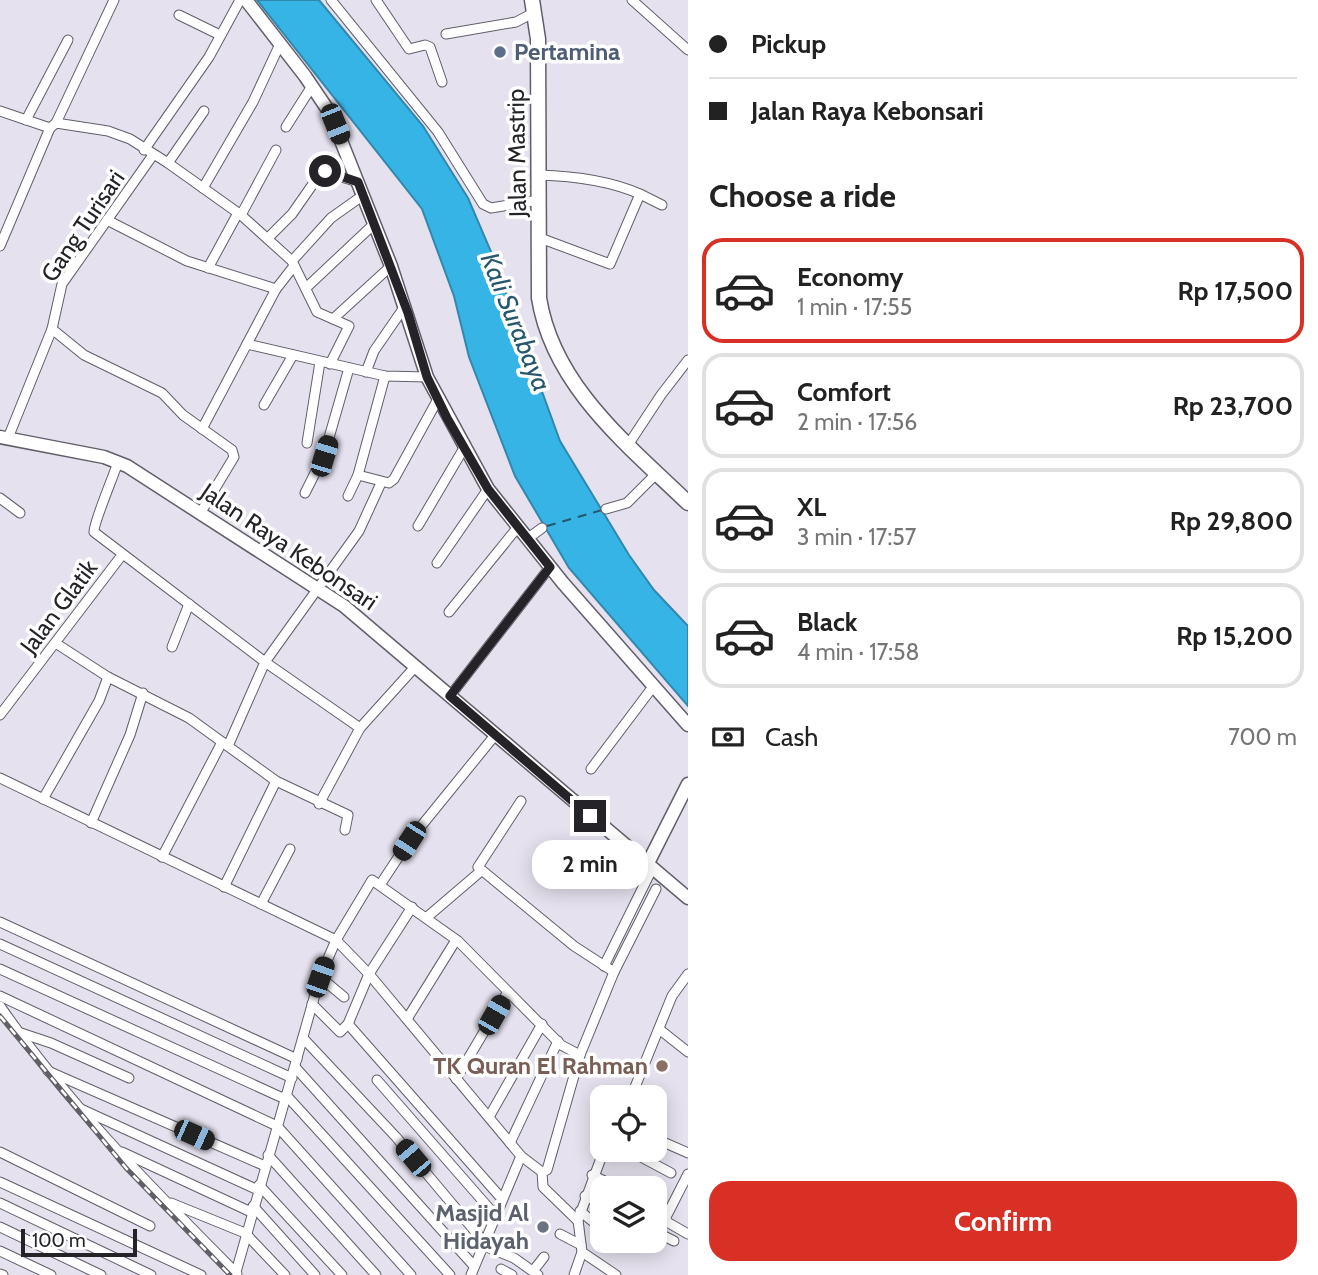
<!DOCTYPE html>
<meta charset="utf-8">
<style>
body{margin:0;font-family:Cabin,sans-serif;background:#f6f6f6;color:#222;height:100vh;display:flex;flex-direction:column;font-size:26px;white-space:nowrap}
*{box-sizing:border-box;margin:0}
p{font-size:23px;color:#767676}
.icon{flex:none;width:38px;height:38px;fill:none;stroke:currentColor;stroke-width:2;stroke-linecap:round;stroke-linejoin:round}
.map{position:relative;flex:1;overflow:hidden}
.sheet{display:flex;flex-direction:column;background:#fff;width:630px}
.sheet>*{flex:none}
.banner{display:grid;align-content:center;height:154px;padding:0 21px;background:#fff}
.fabs{position:absolute;left:590px;top:1085px;display:grid;gap:14px}
.fabs a{display:grid;place-items:center;width:77px;height:77px;border-radius:14px;background:#fff;box-shadow:0 4px 18px #0003;font-size:35px}
.scale{position:absolute;left:21px;bottom:18px;width:116px;box-sizing:border-box;padding-left:7px;border:4px solid #252328;border-top:0;font-size:19px;line-height:24px;white-space:nowrap;color:#252328;-webkit-text-stroke:5px #fff;paint-order:stroke}
.end{position:absolute;width:32px;height:32px;margin:-16px;border:9px solid #252328;background:#fff;box-shadow:0 0 0 4px #fff}
.from{border-radius:50%}
.bubble{position:absolute;height:49px;border-radius:21px;background:#fff;box-shadow:0 4px 18px #0003;font-size:23px;font-weight:700;line-height:49px;text-align:center}
.car{position:absolute;width:21px;height:42px;margin:-21px -10px;border-radius:9px;box-shadow:0 0 5px 2px #0007;background:linear-gradient(#222 24%,#8ab4d8 0 40%,#222 0 76%,#8ab4d8 0 86%,#222 0)}
.banner b{display:flex;align-items:center;gap:24px;height:66px;font-size:26px}
.banner b+b{border-top:2px solid #e0e0e0}
.banner i{width:18px;height:18px;background:#222}
ul{padding:0;list-style:none}
li{display:flex;align-items:center;gap:21px;height:105px;margin:0 14px 10px;padding:0 7px;border:4px solid #e0e0e0;border-radius:21px}
li div{flex:1}
li b{display:block;font-size:26px}
li em{font-style:normal;font-weight:700}
li.current{border-color:#d93025}
li>.icon{width:63px;height:63px;stroke-width:1.5}
h2{padding:0 21px;font-size:32px;line-height:84px}
.pay{display:flex;align-items:center;gap:18px;height:77px;padding:0 21px;font-size:26px}
.pay p{margin-inline-start:auto}
.action{display:flex;gap:14px;margin-top:auto;padding:14px 21px}
.action a{flex:1;height:80px;border-radius:21px;background:#d93025;color:#fff;font-size:28px;font-weight:700;line-height:80px;text-align:center}
main{display:flex;flex:1;min-height:0}
.map>svg:first-child{display:block}
.water{fill:#36b4e6;stroke:#3188ad;stroke-width:2}
.lines{fill:none;stroke-linecap:round;stroke-linejoin:round}
.ferry{stroke:#26576c;stroke-width:2;stroke-dasharray:9 7;stroke-linecap:butt}
.street-casing{stroke:#615e69;stroke-width:11}
.secondary-casing{stroke:#615e69;stroke-width:15}
.primary-casing{stroke:#615e69;stroke-width:17}
.street{stroke:#fff;stroke-width:9}
.secondary{stroke:#fff;stroke-width:12}
.primary{stroke:#fff;stroke-width:14}
.rail-casing{stroke:#626067;stroke-width:5}
.rail{stroke:#fff;stroke-width:2.5;stroke-dasharray:8;stroke-linecap:butt}
.route{stroke:#252328;stroke-width:9}
.service-dot{fill:#5c6f8a;stroke:#fff;stroke-width:2.5}
.education-dot{fill:#8d6e63;stroke:#fff;stroke-width:2.5}
.worship-dot{fill:#6b7280;stroke:#fff;stroke-width:2.5}
.labels{text-anchor:middle;stroke-width:7;stroke-linejoin:round;paint-order:stroke}
.service-label{font-size:24px;font-weight:bold;fill:#4e5e75;stroke:#fff;text-anchor:start}
.street-label{font-size:24px;fill:#252328;stroke:#fff}
.education-label{font-size:24px;font-weight:bold;fill:#785e54;stroke:#fff;text-anchor:end}
.worship-label{font-size:24px;font-weight:bold;fill:#5b616d;stroke:#fff;text-anchor:end}
.water-label{font-size:26px;font-style:italic;fill:#26576c;stroke:#fff}
</style>
<main>
<div class="map">
<svg width="688" height="1275" viewBox="0 0 688 1275">
<rect width="100%" height="100%" fill="#e5e1ee"/>
<polygon class="water" points="257,0 319,0 423,126 468,198 492,254 560,441 629,555 654,590 688,626 688,706 569,568 515,476 469,357 454,296 422,209"/>
<g class="lines">
<polyline class="ferry" points="547,526 602,510"/>
<g class="street-casing">
<g id="street">
<polyline points="331,0 438,132 483,204 491,208 539,200"/>
<polyline points="376,0 409,49 425,45 430,47 442,82"/>
<polyline points="632,0 688,50"/>
<polyline points="179,15 220,35"/>
<polyline points="446,34 516,22 535,12"/>
<polyline points="0,111 50,128 56,123 108,131 130,139 168,163 241,215 292,261 317,312 349,326 330,364"/>
<polyline points="26,120 68,40"/>
<polyline points="56,123 114,0"/>
<polyline points="286,127 312,86"/>
<polyline points="144,150 209,57 240,0"/>
<polyline points="168,163 204,111"/>
<path d="M 539,175 C 573,176 608,180 640,194 L 610,264 L 540,238"/>
<polyline points="203,188 253,102 280,44"/>
<polyline points="640,194 662,205"/>
<polyline points="241,215 276,150"/>
<polyline points="107,220 187,261 276,289"/>
<polyline points="268,238 292,214 322,171 358,182"/>
<polyline points="0,246 50,128"/>
<polyline points="292,261 331,218 362,196"/>
<polyline points="208,268 238,213"/>
<polyline points="307,287 374,224"/>
<polyline points="333,319 391,266"/>
<polyline points="52,329 84,355 162,393 183,415 232,450 234,457 201,512"/>
<polyline points="247,344 385,376 427,377"/>
<polyline points="366,372 374,351 405,306"/>
<polyline points="264,405 293,355"/>
<polyline points="202,429 276,289 294,266"/>
<polyline points="8,438 52,329 62,284 153,155"/>
<polyline points="307,443 320,362"/>
<polyline points="628,445 661,395 688,360"/>
<path d="M 118,462 C 114,475 93,524 94,532 L 265,662 L 360,728"/>
<polyline points="358,475 389,483 394,479 438,399"/>
<polyline points="305,493 324,455 349,368"/>
<polyline points="348,496 358,475 385,376"/>
<polyline points="0,498 20,513"/>
<polyline points="606,509 627,503 657,473"/>
<polyline points="418,526 464,448"/>
<polyline points="527,539 542,528"/>
<polyline points="437,563 488,489"/>
<polyline points="449,612 517,528"/>
<polyline points="57,644 108,677 189,718 276,781 348,815 345,830"/>
<polyline points="172,647 189,604"/>
<polyline points="450,696 550,567"/>
<polyline points="0,715 122,555"/>
<polyline points="228,746 265,662 359,531 381,483"/>
<polyline points="591,769 652,688"/>
<polyline points="0,778 336,940 369,974 521,1156 542,1172"/>
<polyline points="43,799 99,701 108,677"/>
<polyline points="521,801 478,867 574,946 614,972"/>
<polyline points="319,804 360,728 415,667"/>
<polyline points="91,823 130,735 143,693"/>
<polyline points="162,857 222,742"/>
<polyline points="380,885 409,841 496,734"/>
<polyline points="224,887 276,781"/>
<polyline points="261,904 290,849"/>
<polyline points="426,918 481,871"/>
<polyline points="0,922 297,1059"/>
<polyline points="0,944 292,1078"/>
<polyline points="604,966 652,869"/>
<polyline points="0,969 285,1099"/>
<polyline points="320,977 344,997"/>
<polyline points="0,996 277,1126 411,1275"/>
<polyline points="312,1004 340,1032 348,1024 369,974 412,907"/>
<path d="M 0,1006 C 68,1104 153,1189 237,1274"/>
<polyline points="407,1019 456,940"/>
<polyline points="348,1024 502,1199"/>
<polyline points="659,1029 688,1052"/>
<polyline points="18,1032 51,1043 129,1078"/>
<polyline points="303,1038 396,1137 484,1242"/>
<polyline points="295,1067 474,1266"/>
<polyline points="48,1071 265,1166"/>
<polyline points="456,1079 507,993"/>
<polyline points="377,1080 495,1215"/>
<polyline points="286,1095 450,1275"/>
<polyline points="631,1097 672,996 688,974"/>
<polyline points="81,1109 258,1190"/>
<polyline points="489,1117 542,1024"/>
<polyline points="654,1138 688,1153"/>
<polyline points="510,1143 558,1041"/>
<polyline points="604,1150 578,1220 582,1252 616,1275"/>
<polyline points="628,1150 671,1173"/>
<polyline points="0,1152 150,1226"/>
<polyline points="122,1152 251,1212"/>
<polyline points="268,1155 376,1275"/>
<polyline points="688,1174 666,1217 667,1222 688,1234"/>
<polyline points="592,1175 619,1188"/>
<polyline points="0,1182 201,1275"/>
<polyline points="259,1185 342,1275"/>
<polyline points="585,1196 602,1204"/>
<polyline points="0,1203 151,1275"/>
<polyline points="171,1203 245,1233 285,1275"/>
<polyline points="253,1206 315,1275"/>
<polyline points="580,1211 602,1229"/>
<polyline points="578,1221 543,1187 542,1172 547,1170 580,1055 614,972 656,889"/>
<polyline points="0,1227 101,1275"/>
<polyline points="654,1231 674,1241"/>
<polyline points="560,1234 581,1245"/>
<polyline points="613,1241 618,1246"/>
<polyline points="482,1245 514,1258 538,1275"/>
<polyline points="0,1251 51,1275"/>
<polyline points="501,1269 512,1275"/>
<polyline points="533,1271 544,1257"/>
<polyline points="236,1272 320,977 336,940 372,880 458,941 561,1045 580,1055"/>
<polyline points="0,1274 3,1275"/>
<polyline points="471,1275 521,1156"/>
<polyline points="574,1275 582,1252"/>
</g>
</g>
<g class="secondary-casing">
<g id="secondary">
<polyline points="246,0 305,76 330,113 391,266 427,377 488,489 563,583 688,725"/>
<polyline points="0,437 104,457 127,466 344,606 688,898"/>
<polyline points="647,865 688,784"/>
</g>
</g>
<g class="primary-casing">
<path id="primary" d="M 532,0 L 538,39 L 539,298 C 553,386 628,445 688,503"/>
</g>
<use href="#street" class="street"/>
<use href="#secondary" class="secondary"/>
<use href="#primary" class="primary"/>
<g class="rail-casing">
<polyline id="rail" points="0,1016 126,1168 230,1275"/>
</g>
<use href="#rail" class="rail"/>
</g>
<g class="lines">
<polyline class="route" points="325,171 358,182 408,313 427,377 447,418 488,489 550,567 450,696 590,816"/>
</g>
<circle class="service-dot" cx="500" cy="52" r="7"/>
<circle class="education-dot" cx="662" cy="1066" r="7"/>
<circle class="worship-dot" cx="543" cy="1227" r="7"/>
<g class="labels">
<g class="service-label">
<text x="514" y="60">Pertamina</text>
</g>
<g class="street-label">
<text transform="translate(517 153) rotate(-91)" y="8">Jalan Mastrip</text>
<text transform="translate(83 226) rotate(-56)" y="8">Gang Turisari</text>
<text transform="translate(289 547) rotate(34)" y="8">Jalan Raya Kebonsari</text>
<text transform="translate(59 607) rotate(-53)" y="8">Jalan Glatik</text>
</g>
<g class="education-label">
<text x="648" y="1074">TK Quran El Rahman</text>
</g>
<g class="worship-label">
<text x="529" y="1221">Masjid Al<tspan x="529" dy="28">Hidayah</tspan></text>
</g>
<g class="water-label">
<text transform="translate(516 322) rotate(68)" y="9">Kali Surabaya</text>
</g>
</g>
</svg>
<div class="fabs">
<a><svg class="icon" aria-label="locate" viewBox="0 0 24 24"><circle cx="12" cy="12" r="6"/><path d="M12 2v4M12 18v4M2 12h4M18 12h4"/></svg></a>
<a><svg class="icon" aria-label="layers" viewBox="0 0 24 24"><path d="M12 4l9 5-9 5-9-5zM3 14l9 5 9-5"/></svg></a>
</div>
<div class="scale">100 m</div>
<i class="end from" style="left:325px;top:171px"></i>
<i class="end" style="left:590px;top:816px"></i>
<div class="bubble" style="left:532px;top:840px;width:116px">2 min</div>
<i class="car" style="left:335px;top:124px;rotate:158deg"></i>
<i class="car" style="left:324px;top:456px;rotate:17deg"></i>
<i class="car" style="left:409px;top:841px;rotate:213deg"></i>
<i class="car" style="left:320px;top:977px;rotate:19deg"></i>
<i class="car" style="left:494px;top:1015px;rotate:30deg"></i>
<i class="car" style="left:194px;top:1135px;rotate:114deg"></i>
<i class="car" style="left:413px;top:1158px;rotate:320deg"></i>
</div>
<section class="sheet">
<div class="banner">
<b><i class="from"></i>Pickup</b>
<b><i></i>Jalan Raya Kebonsari</b>
</div>
<h2>Choose a ride</h2>
<ul>
<li class="current"><svg class="icon" aria-label="car" viewBox="0 0 24 24"><path d="M5 17H2v-5l4-1 3-4h7l3 4 3 1v5h-3M9 17h6M6 11h13"/><circle cx="7" cy="17" r="2"/><circle cx="17" cy="17" r="2"/></svg><div><b>Economy</b><p>1 min · 17:55</p></div><em>Rp 17,500</em></li>
<li><svg class="icon" aria-label="car" viewBox="0 0 24 24"><path d="M5 17H2v-5l4-1 3-4h7l3 4 3 1v5h-3M9 17h6M6 11h13"/><circle cx="7" cy="17" r="2"/><circle cx="17" cy="17" r="2"/></svg><div><b>Comfort</b><p>2 min · 17:56</p></div><em>Rp 23,700</em></li>
<li><svg class="icon" aria-label="car" viewBox="0 0 24 24"><path d="M5 17H2v-5l4-1 3-4h7l3 4 3 1v5h-3M9 17h6M6 11h13"/><circle cx="7" cy="17" r="2"/><circle cx="17" cy="17" r="2"/></svg><div><b>XL</b><p>3 min · 17:57</p></div><em>Rp 29,800</em></li>
<li><svg class="icon" aria-label="car" viewBox="0 0 24 24"><path d="M5 17H2v-5l4-1 3-4h7l3 4 3 1v5h-3M9 17h6M6 11h13"/><circle cx="7" cy="17" r="2"/><circle cx="17" cy="17" r="2"/></svg><div><b>Black</b><p>4 min · 17:58</p></div><em>Rp 15,200</em></li>
</ul>
<div class="pay"><svg class="icon" aria-label="cash" viewBox="0 0 24 24"><path d="M3 7h18v10H3z"/><circle cx="12" cy="12" r="2"/></svg>Cash<p>700 m</p></div>
<div class="action"><a>Confirm</a></div>
</section>
</main>
